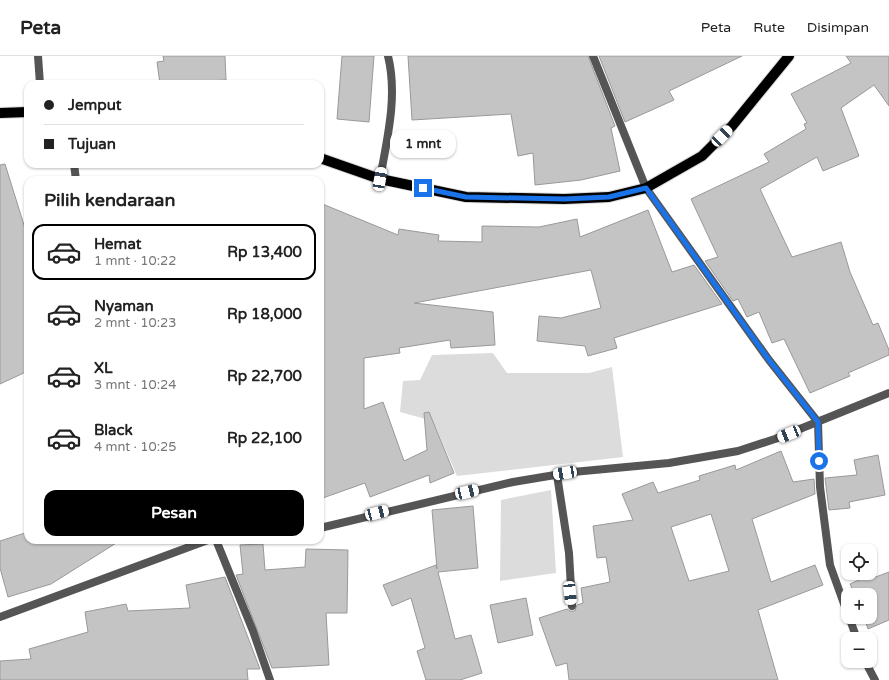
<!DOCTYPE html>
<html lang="id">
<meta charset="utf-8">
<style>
body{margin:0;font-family:"Varela Round",sans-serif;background:#f6f6f6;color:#222;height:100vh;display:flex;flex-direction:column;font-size:15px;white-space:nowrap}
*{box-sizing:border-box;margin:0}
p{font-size:13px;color:#767676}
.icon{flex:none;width:22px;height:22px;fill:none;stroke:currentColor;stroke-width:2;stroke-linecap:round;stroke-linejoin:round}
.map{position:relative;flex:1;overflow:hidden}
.drawer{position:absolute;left:24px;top:120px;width:300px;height:368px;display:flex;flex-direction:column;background:#fff;border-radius:12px;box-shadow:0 1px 3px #0004}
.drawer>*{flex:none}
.banner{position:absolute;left:24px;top:24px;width:300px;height:88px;border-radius:12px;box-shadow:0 1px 3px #0004;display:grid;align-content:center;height:88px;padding:0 20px;background:#fff}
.tools{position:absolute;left:841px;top:488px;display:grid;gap:8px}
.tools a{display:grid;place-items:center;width:36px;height:36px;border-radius:8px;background:#fff;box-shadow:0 1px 3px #0004;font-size:20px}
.end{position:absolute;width:18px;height:18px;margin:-9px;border:5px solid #1a73e8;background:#fff;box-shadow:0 0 0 2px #fff}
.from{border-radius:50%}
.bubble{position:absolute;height:28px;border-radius:12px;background:#fff;box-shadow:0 1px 3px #0004;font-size:13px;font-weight:800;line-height:28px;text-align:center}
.car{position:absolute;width:12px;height:24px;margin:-12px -6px;border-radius:5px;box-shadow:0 0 3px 1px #0007;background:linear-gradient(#fff 24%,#345 0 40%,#fff 0 76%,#345 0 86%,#fff 0)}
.banner b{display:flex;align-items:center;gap:14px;height:38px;font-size:15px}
.banner b+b{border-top:1px solid #e0e0e0}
.banner i{width:10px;height:10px;background:#222}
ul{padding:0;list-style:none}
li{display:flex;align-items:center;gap:12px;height:56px;margin:0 8px 6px;padding:0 12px;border:2px solid transparent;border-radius:12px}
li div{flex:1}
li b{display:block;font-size:15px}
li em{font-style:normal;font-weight:800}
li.current{border-color:#000}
li>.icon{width:36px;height:36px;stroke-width:1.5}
h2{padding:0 20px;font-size:18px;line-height:48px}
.action{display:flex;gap:8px;margin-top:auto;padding:8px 20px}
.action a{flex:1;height:46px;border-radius:12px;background:#000;color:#fff;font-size:16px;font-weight:800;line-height:46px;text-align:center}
header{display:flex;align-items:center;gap:24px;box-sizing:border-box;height:56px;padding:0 20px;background:#fff;border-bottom:1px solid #e0e0e0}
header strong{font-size:19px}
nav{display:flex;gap:22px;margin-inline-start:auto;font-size:14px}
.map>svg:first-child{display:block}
.green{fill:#dcdcdc}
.building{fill:#c4c4c4;stroke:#999;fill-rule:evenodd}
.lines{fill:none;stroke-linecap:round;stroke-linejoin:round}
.primary-casing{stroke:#dbdbdb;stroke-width:12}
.minor{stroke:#555;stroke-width:8}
.primary{stroke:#000;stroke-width:10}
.route{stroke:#1a73e8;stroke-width:5}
</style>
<header>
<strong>Peta</strong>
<nav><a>Peta</a><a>Rute</a><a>Disimpan</a></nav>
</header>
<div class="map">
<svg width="889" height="624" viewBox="0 0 889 624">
<rect width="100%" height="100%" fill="#fff"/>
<g class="green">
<polygon points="493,297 507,317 589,317 612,311 623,401 457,420 433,365 400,356 403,325 420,324 432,299"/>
<polygon points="551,434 556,517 500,525 501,444"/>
</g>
<g class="building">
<polygon points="163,0 225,0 226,24 160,28 157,6 164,5"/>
<polygon points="342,0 374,0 369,66 337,63"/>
<polygon points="408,0 588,0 615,70 611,72 620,115 581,124 535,129 533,97 518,100 511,58 412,64"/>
<polygon points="599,0 742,0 669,35 674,44 625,66"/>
<polygon points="846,0 889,0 889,50 874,29 841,52 859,100 823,115 817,101 760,133 792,201 841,186 850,216 873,269 878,267 889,294 889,299 848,317 850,320 810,337 784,283 772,287 759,256 747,261 738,243 733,245 705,205 718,201 691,143 769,106 764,98 806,73 804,68 807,67 791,38 851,7"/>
<polygon points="5,108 28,182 28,315 0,328 0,109"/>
<polygon points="320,147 398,179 399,173 439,179 438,185 482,186 482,170 539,171 577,163 580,181 648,154 672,216 694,209 722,248 614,282 617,292 588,300 585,290 537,285 539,260 561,262 601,252 591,214 414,247 493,256 495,289 451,292 450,284 399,292 400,297 364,302 364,353 383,346 404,405 427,394 424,357 429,356 454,417 430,427 429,419 370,441 365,427 320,443"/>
<path d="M 781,395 L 793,426 L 814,423 L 815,438 L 752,463 L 771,526 L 815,509 L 823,529 L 758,554 L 778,624 L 569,624 L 567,607 L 556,610 L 539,562 L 567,553 L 570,555 L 575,555 L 577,549 L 583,547 L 581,532 L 610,526 L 606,501 L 597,502 L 593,470 L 633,464 L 622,438 L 653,426 L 658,437 L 700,424 L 699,420 L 735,409 L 736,414 ZM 711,458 L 729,515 L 689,525 L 671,471 Z"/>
<polygon points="878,399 885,439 849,446 850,452 829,454 825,422 857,419 854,404"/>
<polygon points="473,450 478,512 438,516 455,583 471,579 482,617 460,624 426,624 417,595 425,592 411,542 392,550 383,529 436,509 437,513 432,454"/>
<polygon points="28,476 28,484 121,484 51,528 8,541 0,512 0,485"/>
<polygon points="263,488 265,514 305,511 306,493 348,494 347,557 326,557 329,609 272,612 236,519 243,518 240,489"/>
<polygon points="889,516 889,564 868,573 864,561 870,561 870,539 855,539 850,528 872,518 873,522"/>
<polygon points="225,521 260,613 247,613 248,624 0,624 0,605 31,603 29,593 88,576 85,556 126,548 128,555 190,552 186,529"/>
<polygon points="526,542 533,579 498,587 490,549"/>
</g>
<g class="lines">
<g class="primary-casing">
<g id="primary">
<polyline points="0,57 28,56"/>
<polyline points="320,102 380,123 466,141 564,143 609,141 646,132 702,100 732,70 789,0"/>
</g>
</g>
<g class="minor">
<polyline points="38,0 40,28"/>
<polyline points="593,0 646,132 769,304 818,366 820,431 830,509 848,559"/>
<polyline points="74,108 76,124"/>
<path d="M 380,123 C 387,83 398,40 388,0"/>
<polyline points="557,419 569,497 572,550"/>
<polyline points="320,472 513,426 573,416 669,407 738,395 775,383 889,337"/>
<polyline points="216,484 253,575 270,624"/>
<polyline points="0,561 208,484"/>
<polyline points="849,561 857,583"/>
<polyline points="865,605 875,624"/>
</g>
<use href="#primary" class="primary"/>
</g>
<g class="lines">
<polyline class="route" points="423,132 466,141 564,143 609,141 646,132 769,304 818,366 819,405"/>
</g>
</svg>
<div class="tools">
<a><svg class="icon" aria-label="locate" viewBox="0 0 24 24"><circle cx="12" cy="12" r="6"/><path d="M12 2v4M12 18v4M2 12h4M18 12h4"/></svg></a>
<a>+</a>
<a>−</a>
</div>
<i class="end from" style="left:819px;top:405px"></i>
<i class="end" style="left:423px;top:132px"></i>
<div class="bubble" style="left:390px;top:74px;width:66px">1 mnt</div>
<i class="car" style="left:722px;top:80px;rotate:45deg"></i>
<i class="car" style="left:380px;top:123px;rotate:10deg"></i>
<i class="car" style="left:789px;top:378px;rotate:248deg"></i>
<i class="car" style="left:565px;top:417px;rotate:260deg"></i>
<i class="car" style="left:467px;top:436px;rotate:77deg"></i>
<i class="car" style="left:377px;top:457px;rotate:75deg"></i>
<i class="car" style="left:570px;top:537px;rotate:174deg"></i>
<div class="banner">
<b><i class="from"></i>Jemput</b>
<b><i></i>Tujuan</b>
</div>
<section class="drawer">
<h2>Pilih kendaraan</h2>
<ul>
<li class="current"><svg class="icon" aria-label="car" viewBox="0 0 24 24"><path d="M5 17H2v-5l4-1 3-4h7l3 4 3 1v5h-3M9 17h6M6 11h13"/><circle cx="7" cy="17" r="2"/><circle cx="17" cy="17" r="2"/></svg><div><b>Hemat</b><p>1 mnt · 10:22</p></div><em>Rp 13,400</em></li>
<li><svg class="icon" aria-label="car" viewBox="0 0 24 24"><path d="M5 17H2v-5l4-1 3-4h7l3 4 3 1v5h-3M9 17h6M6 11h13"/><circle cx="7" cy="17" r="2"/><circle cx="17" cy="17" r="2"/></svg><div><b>Nyaman</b><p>2 mnt · 10:23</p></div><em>Rp 18,000</em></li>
<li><svg class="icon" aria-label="car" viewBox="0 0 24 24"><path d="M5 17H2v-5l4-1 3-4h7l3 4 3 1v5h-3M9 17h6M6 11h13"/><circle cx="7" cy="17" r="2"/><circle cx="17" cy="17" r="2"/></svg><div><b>XL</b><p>3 mnt · 10:24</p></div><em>Rp 22,700</em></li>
<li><svg class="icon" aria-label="car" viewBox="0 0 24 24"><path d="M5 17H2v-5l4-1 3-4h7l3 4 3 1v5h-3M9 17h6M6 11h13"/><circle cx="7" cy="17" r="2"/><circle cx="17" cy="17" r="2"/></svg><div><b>Black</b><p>4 mnt · 10:25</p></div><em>Rp 22,100</em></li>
</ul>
<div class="action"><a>Pesan</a></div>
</section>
</div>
